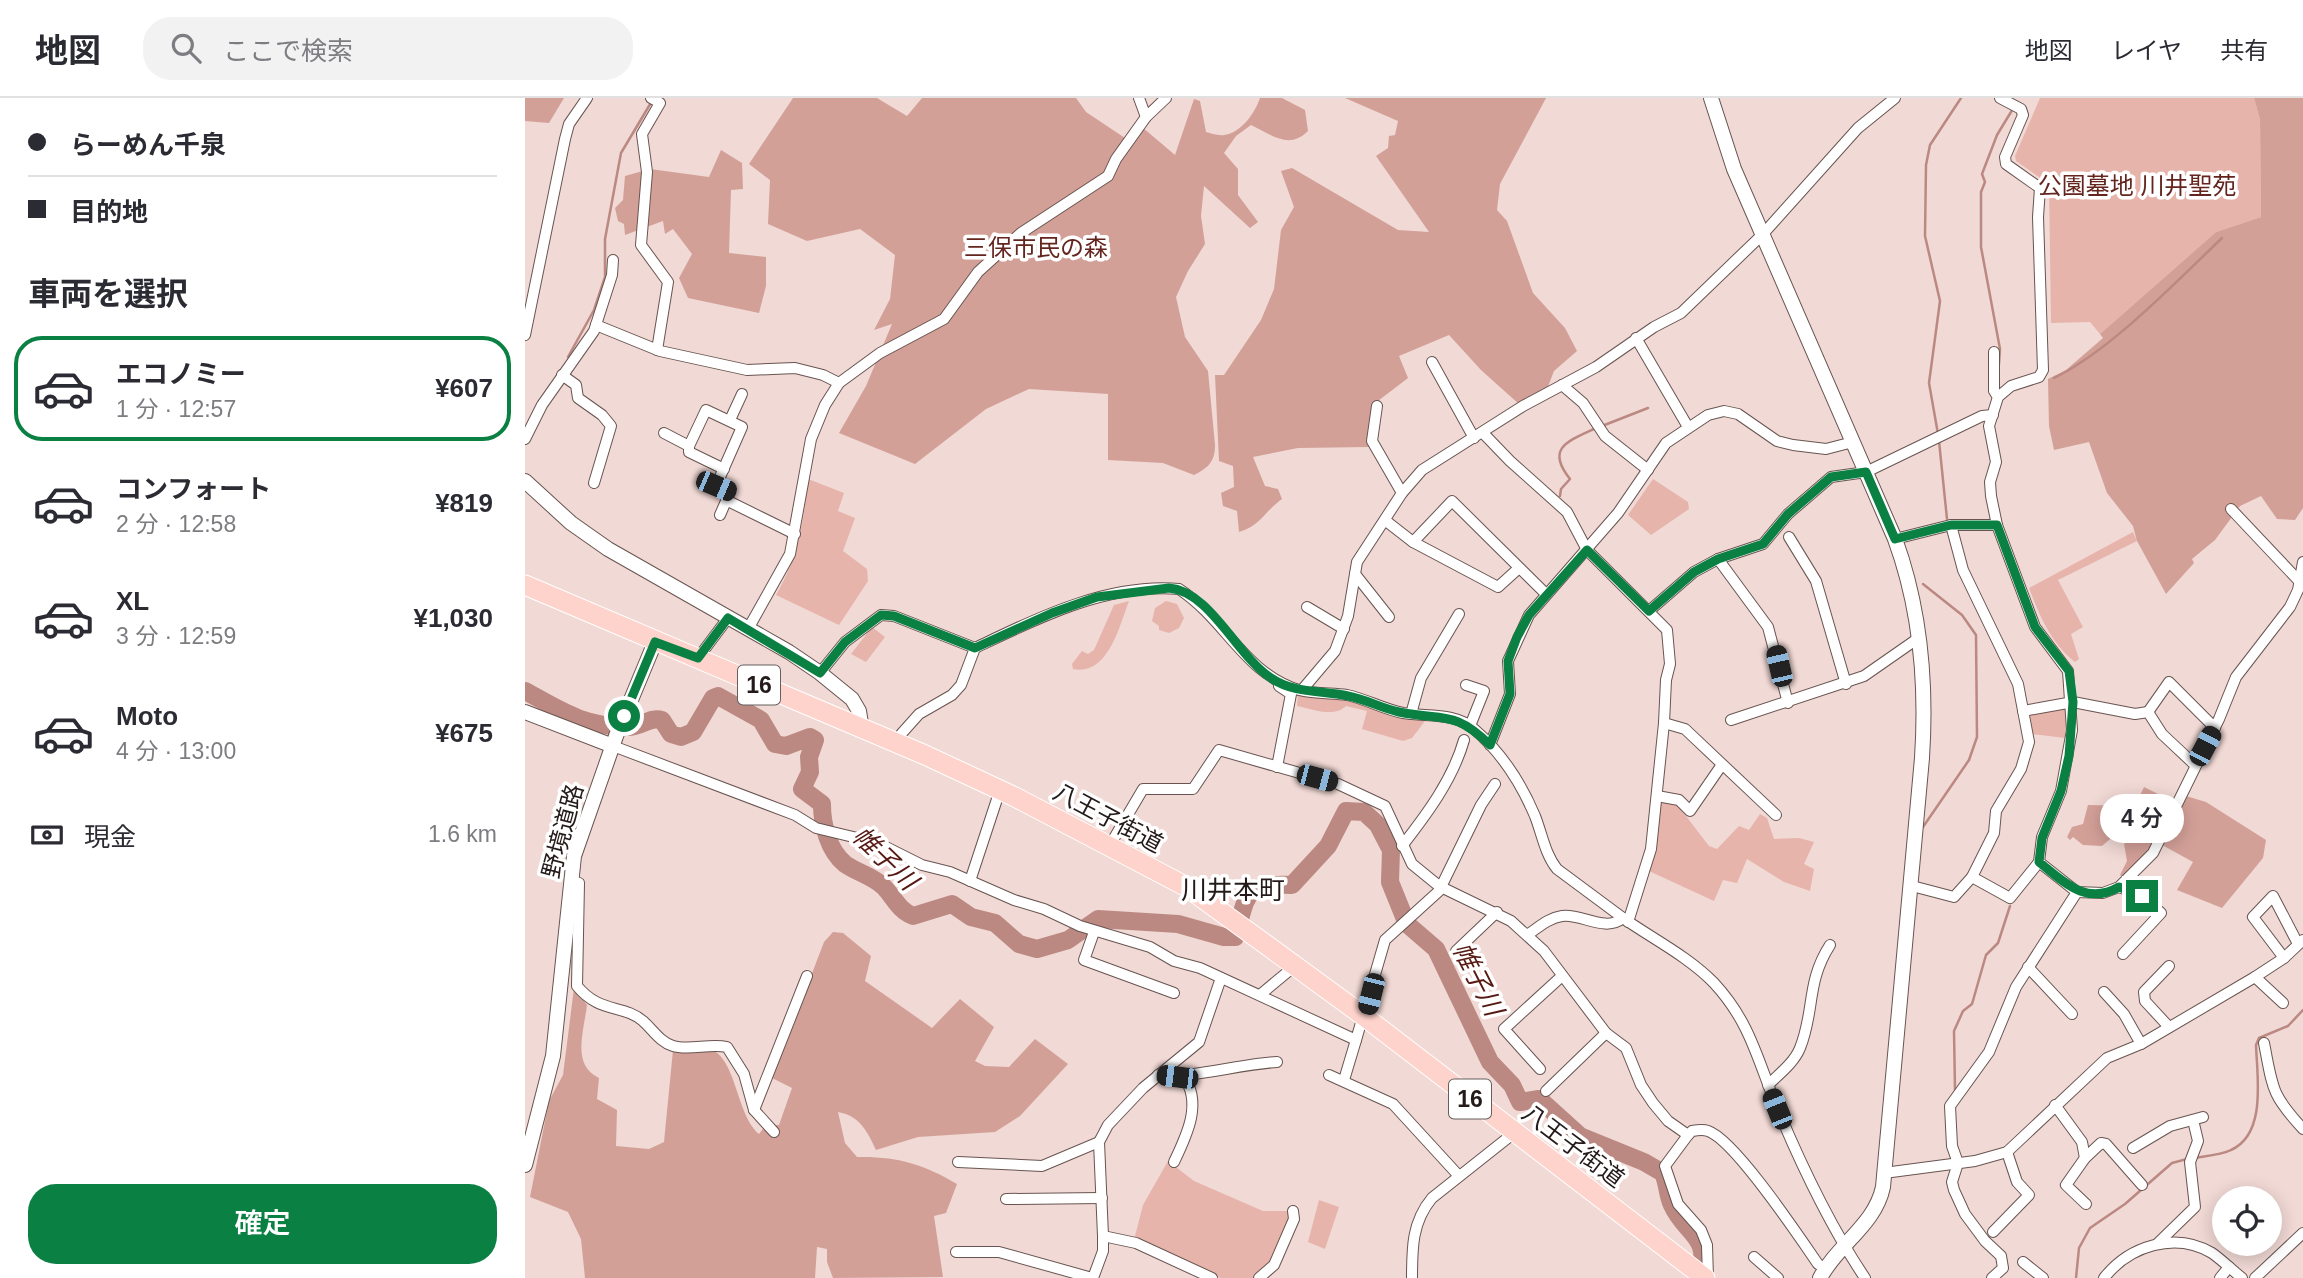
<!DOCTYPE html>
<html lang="ja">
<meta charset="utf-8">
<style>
body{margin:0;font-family:Arial,"Noto Sans JP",sans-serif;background:#f2f2f3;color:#2b2b33;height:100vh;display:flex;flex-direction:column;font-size:26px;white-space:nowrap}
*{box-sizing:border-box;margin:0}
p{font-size:23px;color:#7c7c81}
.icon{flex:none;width:38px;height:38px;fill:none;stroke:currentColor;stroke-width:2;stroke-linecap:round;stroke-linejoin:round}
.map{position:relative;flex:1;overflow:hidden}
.sheet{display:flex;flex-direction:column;background:#fff;width:525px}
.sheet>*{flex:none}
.banner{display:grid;align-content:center;height:154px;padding:0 28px;background:#fff}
.fabs{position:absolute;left:1687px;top:1088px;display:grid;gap:14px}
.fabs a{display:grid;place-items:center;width:70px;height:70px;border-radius:50%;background:#fff;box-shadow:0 4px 18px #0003;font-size:35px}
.end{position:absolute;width:32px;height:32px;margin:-16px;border:9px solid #0b8043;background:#fff;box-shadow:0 0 0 4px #fff}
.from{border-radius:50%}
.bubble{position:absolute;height:49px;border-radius:24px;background:#fff;box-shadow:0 4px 18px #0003;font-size:23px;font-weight:600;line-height:49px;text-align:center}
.car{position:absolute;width:21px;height:42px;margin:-21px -10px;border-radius:9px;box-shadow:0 0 5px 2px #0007;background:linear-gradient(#222 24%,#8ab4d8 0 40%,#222 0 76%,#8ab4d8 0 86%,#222 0)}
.banner b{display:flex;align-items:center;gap:24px;height:66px;font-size:26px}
.banner b+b{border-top:2px solid #e1e1e2}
.banner i{width:18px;height:18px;background:#2b2b33}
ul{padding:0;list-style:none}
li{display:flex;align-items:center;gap:21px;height:105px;margin:0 14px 10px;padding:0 14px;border:4px solid transparent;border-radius:28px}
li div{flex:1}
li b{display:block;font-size:26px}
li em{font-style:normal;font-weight:600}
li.on{border-color:#0b8043}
li>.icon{width:63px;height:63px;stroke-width:1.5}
h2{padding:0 28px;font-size:32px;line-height:84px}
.pay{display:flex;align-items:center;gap:18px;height:77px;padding:0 28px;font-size:26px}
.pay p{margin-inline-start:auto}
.button{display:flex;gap:14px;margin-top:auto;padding:14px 28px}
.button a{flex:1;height:80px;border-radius:28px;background:#0b8043;color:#fff;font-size:28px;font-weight:600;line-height:80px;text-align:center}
header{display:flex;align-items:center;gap:42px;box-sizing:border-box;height:98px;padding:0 35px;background:#fff;border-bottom:2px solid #e1e1e2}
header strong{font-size:33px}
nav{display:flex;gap:38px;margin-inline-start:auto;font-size:24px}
.search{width:490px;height:63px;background:#f2f2f3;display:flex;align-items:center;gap:18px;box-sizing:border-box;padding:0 24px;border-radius:28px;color:#7c7c81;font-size:26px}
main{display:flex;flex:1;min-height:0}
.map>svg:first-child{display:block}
.green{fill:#e7b4ab}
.forest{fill:#d3a098}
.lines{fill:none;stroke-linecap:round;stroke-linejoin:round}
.stream{stroke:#bb8982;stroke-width:2.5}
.river{stroke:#bb8982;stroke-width:18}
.minor-casing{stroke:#685450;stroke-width:12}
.tertiary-casing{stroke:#685450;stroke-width:16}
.trunk-casing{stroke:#fff;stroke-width:21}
.minor{stroke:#fff;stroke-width:10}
.tertiary{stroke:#fff;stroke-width:14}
.trunk{stroke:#fed3cc;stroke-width:19}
.route{stroke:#0b8043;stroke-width:9}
.labels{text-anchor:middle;stroke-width:7;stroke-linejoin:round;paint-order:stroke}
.shield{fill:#fff;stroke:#655f5e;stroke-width:2}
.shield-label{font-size:23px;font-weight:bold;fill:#231a19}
.park-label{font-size:24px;fill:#64251e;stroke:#fff}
.street-label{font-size:24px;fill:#231a19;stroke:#fff}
.water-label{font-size:26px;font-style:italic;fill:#561913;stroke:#fff}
.neighbourhood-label{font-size:26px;fill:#231a19;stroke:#fff}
</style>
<header>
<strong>地図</strong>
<div class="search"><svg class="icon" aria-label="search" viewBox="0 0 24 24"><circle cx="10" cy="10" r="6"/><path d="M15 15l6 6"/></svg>ここで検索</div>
<nav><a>地図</a><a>レイヤ</a><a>共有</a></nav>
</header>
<main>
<section class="sheet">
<div class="banner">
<b><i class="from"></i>らーめん千泉</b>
<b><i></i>目的地</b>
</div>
<h2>車両を選択</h2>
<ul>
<li class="on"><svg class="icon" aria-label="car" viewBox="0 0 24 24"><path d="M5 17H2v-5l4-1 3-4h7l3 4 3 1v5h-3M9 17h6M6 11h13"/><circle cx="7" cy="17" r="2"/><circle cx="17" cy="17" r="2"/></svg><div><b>エコノミー</b><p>1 分 · 12:57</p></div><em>¥607</em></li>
<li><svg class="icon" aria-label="car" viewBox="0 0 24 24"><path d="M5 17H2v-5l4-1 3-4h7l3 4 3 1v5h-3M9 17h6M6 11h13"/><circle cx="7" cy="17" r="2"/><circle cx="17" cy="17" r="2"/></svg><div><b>コンフォート</b><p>2 分 · 12:58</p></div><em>¥819</em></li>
<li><svg class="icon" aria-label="car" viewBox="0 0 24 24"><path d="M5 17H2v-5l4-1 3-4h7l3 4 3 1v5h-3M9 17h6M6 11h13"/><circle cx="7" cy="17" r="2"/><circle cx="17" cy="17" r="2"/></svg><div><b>XL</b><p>3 分 · 12:59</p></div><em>¥1,030</em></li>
<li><svg class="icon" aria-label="car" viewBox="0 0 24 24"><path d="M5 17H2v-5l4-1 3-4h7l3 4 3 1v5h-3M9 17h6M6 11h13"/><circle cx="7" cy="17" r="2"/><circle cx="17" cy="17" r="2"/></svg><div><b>Moto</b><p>4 分 · 13:00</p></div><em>¥675</em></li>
</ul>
<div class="pay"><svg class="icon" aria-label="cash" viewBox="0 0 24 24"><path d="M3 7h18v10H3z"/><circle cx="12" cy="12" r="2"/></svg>現金<p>1.6 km</p></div>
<div class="button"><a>確定</a></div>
</section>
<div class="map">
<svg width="1778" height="1180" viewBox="0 0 1778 1180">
<rect width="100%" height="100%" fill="#f1d9d5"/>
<g class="green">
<polygon points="1515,0 1729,0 1735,22 1736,119 1691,134 1575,236 1565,224 1526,225 1524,86 1491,63 1490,58"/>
<path d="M 283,381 L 319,395 L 313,413 L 330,420 L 318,453 L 342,471 L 343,483 L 314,527 L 251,497 C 274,457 278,427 283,381 Z"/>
<polygon points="1128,381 1163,404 1164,411 1126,437 1103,417"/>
<path d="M 1608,434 L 1612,443 L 1533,482 L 1558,529 L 1546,536 L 1554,561 L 1550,564 C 1526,545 1515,519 1504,490 Z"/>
<path d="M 604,503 C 594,529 583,578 548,571 L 547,566 L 557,553 L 563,556 L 569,552 L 589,507 Z"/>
<polygon points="641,503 652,506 659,520 654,530 644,535 634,532 634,528 627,523 630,510"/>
<polygon points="347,529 360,539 341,564 326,556"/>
<path d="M 786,589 L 810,592 L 816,601 L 900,623 L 887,640 L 878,643 L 837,631 L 842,613 L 821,608 C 809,620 787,611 772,608 L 773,595 Z"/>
<polygon points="1542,610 1540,640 1507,636 1505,615"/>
<polygon points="1134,702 1151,705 1184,748 1192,751 1214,728 1224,732 1235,716 1242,720 1249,741 1274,740 1289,744 1279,766 1289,771 1285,793 1259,784 1222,761 1212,785 1198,782 1189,803 1124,773"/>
<polygon points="643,1063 669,1083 738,1113 766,1113 750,1158 731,1180 696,1180 609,1142 618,1107"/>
<polygon points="794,1102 814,1109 800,1151 783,1144"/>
</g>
<g class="forest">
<polygon points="0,0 39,0 24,25 0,23"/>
<path d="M 268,0 L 352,0 L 382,18 L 397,0 L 551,0 L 561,14 L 603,42 L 617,29 L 650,57 L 669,1 L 675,3 L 681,34 C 685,35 694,38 699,37 C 716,35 730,15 735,0 L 757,0 L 780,12 L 783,33 C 764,52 747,37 726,27 L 711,38 L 699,55 L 713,71 L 713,97 L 733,124 L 725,130 L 679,88 L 676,118 L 680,146 L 663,173 L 651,199 L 660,239 L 683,273 L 690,347 C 690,364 683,370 669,377 L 638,365 L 583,362 L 583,296 L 504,291 L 461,311 L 390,366 L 314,335 L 341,288 L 367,226 L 349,232 L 365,201 L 370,157 L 335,131 L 282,143 L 243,126 L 245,82 L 224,66 Z"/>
<path d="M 820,0 L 1021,0 L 975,86 L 972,112 L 982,123 L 1008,195 L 1040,230 L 1052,253 L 1029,273 L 1022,291 L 995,307 L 956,272 L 924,237 L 874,258 L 883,280 L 849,306 L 844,349 L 773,350 L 728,359 L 740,388 L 753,391 L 757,401 C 740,413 735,428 714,434 L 712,413 L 698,408 L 696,395 L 709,389 L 708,368 L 694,363 L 690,277 L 699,277 L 736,222 L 749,191 L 756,132 L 769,109 L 756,73 L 767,70 L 873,132 L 904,134 L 851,58 L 863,50 L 864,38 L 870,37 L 873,23 Z"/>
<polygon points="1729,0 1778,0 1778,410 1770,422 1752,421 1736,398 1715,408 1690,442 1667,461 1669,465 1641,496 1612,443 1608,428 1582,395 1564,344 1529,352 1524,328 1523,281 1541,272 1578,240 1575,236 1691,134 1736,119 1735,22"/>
<polygon points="196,52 217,65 218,91 206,92 204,155 241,159 241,188 234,215 163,200 154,180 167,156 148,131 140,136 138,123 100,137 99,126 93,123 90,110 98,102 100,78 125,71 184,79"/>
<polygon points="1619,689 1651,705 1661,698 1681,704 1741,742 1738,760 1697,810 1652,792 1668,764 1630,743 1599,780 1595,777 1602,763 1599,746 1604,741 1599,735 1595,739 1591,736 1577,748 1558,747 1548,739 1545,742 1542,739 1547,729 1558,726 1563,707 1610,708"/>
<path d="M 308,834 L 318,835 L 346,858 L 340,883 L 407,930 L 435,901 L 469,929 L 450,963 L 460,968 L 484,969 L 510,941 L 543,966 L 495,1018 L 470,1034 L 393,1039 L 351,1052 C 342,1033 335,1018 313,1014 L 320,1045 L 332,1059 C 371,1058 399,1066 432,1086 L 421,1115 L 409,1118 L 418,1179 L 308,1180 L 302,1164 L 302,1151 L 292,1149 L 290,1180 L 60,1180 L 56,1141 L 43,1114 L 5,1099 L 24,1003 L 38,977 L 49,890 L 62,907 C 59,933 46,967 74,980 L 72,1001 L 92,1012 L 91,1048 L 124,1051 L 139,1044 L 148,952 C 158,951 171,948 181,950 C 212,955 210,1016 234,1036 L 241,1027 L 254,1027 L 267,990 L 247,980 L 299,844 Z"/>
</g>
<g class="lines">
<g class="stream">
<polyline points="43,259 69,212 80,179 80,141 96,55 127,3"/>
<polyline points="1474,266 1475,251 1456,149 1456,94 1460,84 1457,76 1472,37 1489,9"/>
<path d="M 1529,280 C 1585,253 1651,184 1697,140"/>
<polyline points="1077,328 1123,310"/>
<polyline points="1413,336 1404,285 1415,203 1400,138 1401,67 1405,47 1436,0"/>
<polyline points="1414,343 1422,421"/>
<path d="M 1035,398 L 1036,391 L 1045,381 C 1020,350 1043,343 1071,330"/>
<polyline points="1398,486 1437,517 1451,537 1452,639 1444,662 1398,729"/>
<polyline points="1430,992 1429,933 1438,913 1447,906 1461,857 1473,845 1485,808"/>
<path d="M 1669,1060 C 1681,1058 1696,1057 1706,1052 C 1742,1036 1732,978 1731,947 L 1734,940 L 1763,928 L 1778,912"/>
<polyline points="1551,1180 1554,1150 1565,1130 1600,1106 1647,1065 1662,1061"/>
</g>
<path class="river" d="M 0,593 C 37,613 57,628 102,629 C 115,630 125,618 137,622 L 146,636 L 156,639 L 168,634 L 188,600 L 193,598 L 236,622 L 250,646 L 261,648 L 285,639 L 290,642 L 284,659 L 285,674 L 277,691 L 297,706 C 297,726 303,752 320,766 C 331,774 347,778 358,788 C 369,799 373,812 388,818 L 427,806 L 446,819 L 470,825 L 494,846 L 512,851 L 543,842 L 573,821 L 653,826 L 699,839 L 710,839 C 723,797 717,785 767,787 L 803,748 L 821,713 L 839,714 L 853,727 L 866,752 L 865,784 L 882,826 L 911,851 L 965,964 L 987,987 L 995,1004 L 1014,1001 L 1055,1038 L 1119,1064 L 1138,1075 C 1143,1086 1142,1097 1147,1107 C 1159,1135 1186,1138 1175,1175"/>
<g class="minor-casing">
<g id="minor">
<polyline points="126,0 135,5 117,36 122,74 116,147 143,184 132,252"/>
<polyline points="614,0 621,19"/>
<polyline points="71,227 135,253 222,272 270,270 298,277 314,285"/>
<polyline points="0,237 40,41 44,26 62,0"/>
<polyline points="1111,240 1163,329"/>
<polyline points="1469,254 1469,293 1473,299"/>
<polyline points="907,264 949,340"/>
<polyline points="37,277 51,287 53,300 77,317 86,328 69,385"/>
<polyline points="1037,287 1058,305 1080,338 1123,372"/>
<polyline points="852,308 847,343 877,395"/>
<polyline points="205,322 217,296"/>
<polyline points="139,335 164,348 164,354 199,371"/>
<polyline points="958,335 985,363 1042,414 1062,452 1142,532 1145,566 1141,582 1139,625 1126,751 1103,824"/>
<polyline points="0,341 17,307 69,233 87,177 88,162"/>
<polyline points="164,348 181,312 217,329 191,388 205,394 195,417"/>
<polyline points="203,403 270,436"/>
<polyline points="1706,411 1774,483"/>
<polyline points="861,423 888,444 973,489 994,470"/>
<polyline points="1426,427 1438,472 1493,586 1504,644 1496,671 1471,713 1469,735 1447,779"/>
<polyline points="1264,439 1291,483 1321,586"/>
<polyline points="1370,441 1426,427 1472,427"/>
<polyline points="888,444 927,403 1021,496"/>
<polyline points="1193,461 1243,529 1263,605"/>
<polyline points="830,476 864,519"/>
<polyline points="782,509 819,531"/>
<polyline points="1124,513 1169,474 1193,461 1238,446 1263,416 1306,379 1341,374 1457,318 1468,317"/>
<polyline points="223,531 265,456 286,341 300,307 314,285 355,255 419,221 453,174 496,135 583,78 591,61 621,19 641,0"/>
<polyline points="173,560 203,520"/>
<path d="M 295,575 L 320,544 L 356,517 L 369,518 L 450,550 C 513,520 582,485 654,491 C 701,522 719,575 774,592 C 790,596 806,595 822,597 C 841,601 858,611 878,615 C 902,619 930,614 949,631 C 976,654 996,685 1010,718 C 1017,736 1020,756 1032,771 L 1098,820"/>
<polyline points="941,587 959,593 945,628"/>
<polyline points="777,592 810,553 823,518 832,464 877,395 897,372 998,308 1071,269 1129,229 1156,215 1238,136 1333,30 1370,0"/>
<polyline points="1498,613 1548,604 1610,616 1623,614 1637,636 1670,667"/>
<polyline points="1623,614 1644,584 1690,630"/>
<polyline points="886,616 896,580 934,516"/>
<polyline points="1206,622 1339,578 1395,539"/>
<polyline points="1139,625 1160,631 1251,717"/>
<polyline points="369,644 394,616 427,597 436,587 450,550"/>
<polyline points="965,647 985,596 983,563 1004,517 1093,415 1141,345 1183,317 1199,313 1213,316 1252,343 1268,347 1301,351 1328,344"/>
<polyline points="88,648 270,717 291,730 353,745 397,767 425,774 489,802 519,811 555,828 625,849 649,863 675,870 831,942 860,842 914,793 956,707 970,686"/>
<polyline points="752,669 766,596 754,588"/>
<polyline points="1132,698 1154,702 1165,713 1196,668"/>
<path d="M 585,747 L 618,691 L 668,691 L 694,652 L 813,686 L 860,708 L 887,766 L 914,788 L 986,823 L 1019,853 L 1081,935 L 1101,950 L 1116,987 L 1128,1005 L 1143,1023 L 1163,1037 L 1167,1033 C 1172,1032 1178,1031 1183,1033 C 1210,1042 1275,1140 1293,1166 L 1300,1170"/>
<path d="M 877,748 C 902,716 928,681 939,642"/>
<polyline points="1514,764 1552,794 1578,795 1594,789 1628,755 1694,621 1711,579 1765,509 1773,492 1778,464"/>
<path d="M 46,782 L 54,785 L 52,888 C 75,916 98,906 118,923 C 128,932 135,944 148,948 C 164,953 185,945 202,949 L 219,976 L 229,1012 L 249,1034"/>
<polyline points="445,783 475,692"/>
<polyline points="1387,788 1429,799 1447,779 1485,800 1514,764 1517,739 1536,693 1547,632 1543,573 1510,529 1472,427 1466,398 1465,384 1471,364 1464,328 1473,299 1486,288 1514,279 1518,272 1513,119 1515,90 1481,66 1480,59 1498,17 1496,11 1475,0"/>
<polyline points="1594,789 1617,798 1636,815 1598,856"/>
<polyline points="569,834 559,862 649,895"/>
<path d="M 1002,837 C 1013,830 1023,820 1037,818 C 1056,815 1080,835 1098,820 C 1128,841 1164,859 1189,885 C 1227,926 1233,965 1254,1014 C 1278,1071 1305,1128 1340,1180"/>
<polyline points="931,853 972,814"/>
<polyline points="1759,860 1728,819 1748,798 1772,844"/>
<polyline points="1644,868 1619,894 1620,903 1644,929"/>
<polyline points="1503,869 1547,916"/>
<polyline points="1730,879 1758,905"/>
<polyline points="1579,894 1599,916 1616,946"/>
<polyline points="736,896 771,867"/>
<path d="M 1739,945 C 1748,991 1746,996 1778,1031"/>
<polyline points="1015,971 979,931 1037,878"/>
<path d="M 633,977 C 666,981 714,966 752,964"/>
<polyline points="804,977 868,1006 934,1078"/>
<polyline points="819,982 831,942"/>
<path d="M 1243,987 C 1254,976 1269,965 1275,950 C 1290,913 1281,884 1305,847"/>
<polyline points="1021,993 1081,935"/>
<polyline points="1530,1007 1557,1044 1560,1060"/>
<polyline points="229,1012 282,878"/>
<polyline points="1163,1037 1140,1068 1153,1106 1176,1132 1182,1147 1183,1180"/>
<polyline points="1608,1050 1645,1028 1678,1019"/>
<polyline points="433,1064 517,1068 574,1044"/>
<path d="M 649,1064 C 662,1037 678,1004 658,978"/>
<polyline points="1359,1075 1450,1063 1482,1054 1582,960 1616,946 1730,879 1759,860 1778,842"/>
<polyline points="481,1101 577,1100"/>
<polyline points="1561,1106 1541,1087 1560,1060 1576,1045 1581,1046 1617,1087"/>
<polyline points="1468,1134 1504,1097 1492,1084 1482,1054"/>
<polyline points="578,1138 611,1145 687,1180"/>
<polyline points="1633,1145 1670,1109 1665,1064 1673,1043 1668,1022"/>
<polyline points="431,1154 474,1154 567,1180"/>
<polyline points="1229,1159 1253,1180"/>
<polyline points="1498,1164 1518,1180"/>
<polyline points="568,1180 578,1153 578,1138 574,1044 583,1027 618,990 674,944 696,880"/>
<polyline points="734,1180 749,1167 769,1121 768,1113"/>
<path d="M 887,1180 C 887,1150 887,1124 907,1100 L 989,1035"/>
<polyline points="1467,1180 1478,1170 1476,1158 1460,1143 1440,1116 1429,1092 1427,1084 1433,1065 1427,1048 1425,1008 1464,954 1491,889 1552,794"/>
<path d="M 1579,1180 C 1604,1148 1650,1133 1687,1155 C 1697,1162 1707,1172 1717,1180"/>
<polyline points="1695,1180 1704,1169"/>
<polyline points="1730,1180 1778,1135"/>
</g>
</g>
<g class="tertiary-casing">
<g id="tertiary">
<path d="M 1186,0 L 1209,71 L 1370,441 C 1396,512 1402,584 1397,660 L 1358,1089 C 1350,1127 1313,1146 1295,1180"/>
<polyline points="0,383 46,425 83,451 264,554 295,575 327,601 334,613 337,632"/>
<polyline points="0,614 88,648"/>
<polyline points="0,1067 28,958 49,758 91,638 130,544"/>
</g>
</g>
<g class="trunk-casing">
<polyline id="trunk" points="0,487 400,657 490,699 662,789 840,919 1180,1180"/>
</g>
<use href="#minor" class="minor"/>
<use href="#tertiary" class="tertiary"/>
<use href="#trunk" class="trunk"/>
</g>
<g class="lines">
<path class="route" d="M 99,618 L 130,544 L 173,560 L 203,520 L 295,575 L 320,544 L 356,517 L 369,518 L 450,550 L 527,515 L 572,499 L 644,490 C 685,493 712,558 746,580 C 769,596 797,592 823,598 C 840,601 856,610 874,614 C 919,623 929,612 965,647 L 985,596 L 983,563 L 992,539 L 1004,517 L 1062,452 L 1124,513 L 1169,474 L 1193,461 L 1238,446 L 1263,416 L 1306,379 L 1341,374 L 1370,441 L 1426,427 L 1472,427 L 1510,529 L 1544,573 L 1548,604 L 1544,658 L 1536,693 L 1517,740 L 1514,764 C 1539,784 1561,808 1594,789 L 1617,798"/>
</g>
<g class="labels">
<g class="shield">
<rect x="213" y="567.5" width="42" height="39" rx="5"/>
<rect x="924" y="981.5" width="42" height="39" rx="5"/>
</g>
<g class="shield-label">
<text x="234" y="595">16</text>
<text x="945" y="1009">16</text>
</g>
<g class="park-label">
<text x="1612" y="96">公園墓地 川井聖苑</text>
<text x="511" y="158">三保市民の森</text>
</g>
<g class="street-label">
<text transform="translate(583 720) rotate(28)" y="8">八王子街道</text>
<text transform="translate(38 733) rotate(-75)" y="8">野境道路</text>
<text transform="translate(1048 1048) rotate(37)" y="8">八王子街道</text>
</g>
<g class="water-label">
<text transform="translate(360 760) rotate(44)" y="9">帷子川</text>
<text transform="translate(953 881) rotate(63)" y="9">帷子川</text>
</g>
<g class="neighbourhood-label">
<text x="708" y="801">川井本町</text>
</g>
</g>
</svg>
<div class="fabs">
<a><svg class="icon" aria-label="locate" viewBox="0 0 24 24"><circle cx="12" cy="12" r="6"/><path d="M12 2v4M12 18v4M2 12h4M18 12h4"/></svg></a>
</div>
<i class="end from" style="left:99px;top:618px"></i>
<i class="end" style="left:1617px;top:798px"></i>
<div class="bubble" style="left:1575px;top:696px;width:84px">4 分</div>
<i class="car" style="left:191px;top:388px;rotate:113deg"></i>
<i class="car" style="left:1254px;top:568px;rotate:347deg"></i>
<i class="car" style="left:1680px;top:648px;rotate:28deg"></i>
<i class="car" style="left:792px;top:680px;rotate:105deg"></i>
<i class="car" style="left:846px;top:896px;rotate:194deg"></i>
<i class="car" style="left:652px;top:979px;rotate:277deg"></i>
<i class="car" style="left:1252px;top:1011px;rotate:338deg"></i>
</div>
</main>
